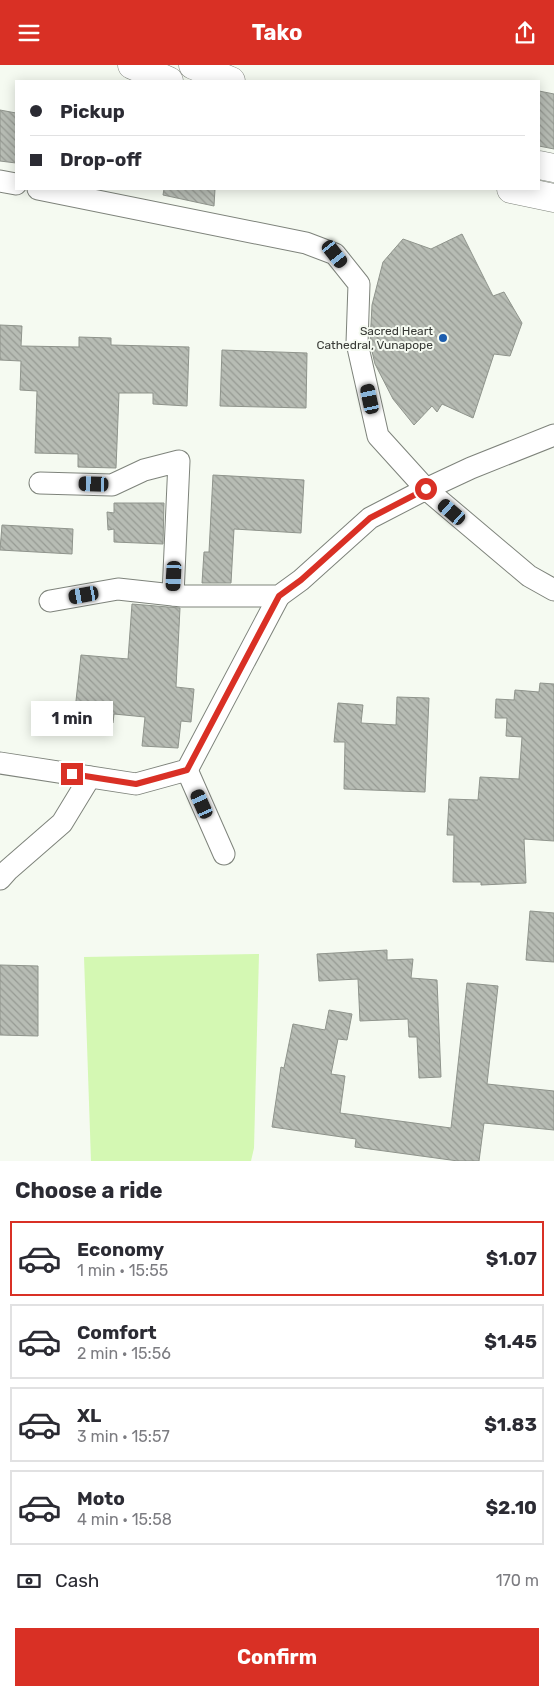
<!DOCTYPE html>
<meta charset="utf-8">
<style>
body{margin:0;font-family:Rubik,sans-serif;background:#f2f2f3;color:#2b2b33;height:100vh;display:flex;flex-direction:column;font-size:19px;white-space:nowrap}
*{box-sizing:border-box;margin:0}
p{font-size:16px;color:#7c7c81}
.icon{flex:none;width:28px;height:28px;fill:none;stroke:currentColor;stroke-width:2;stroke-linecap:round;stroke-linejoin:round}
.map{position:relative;height:1096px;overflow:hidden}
.details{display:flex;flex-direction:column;background:#fff;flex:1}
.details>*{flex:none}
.guide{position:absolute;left:15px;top:15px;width:525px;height:110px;border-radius:0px;box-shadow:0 2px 12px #0003;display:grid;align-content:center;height:110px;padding:0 15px;background:#fff}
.end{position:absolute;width:22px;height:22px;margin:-11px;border:6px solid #d93025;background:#fff;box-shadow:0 0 0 2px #fff}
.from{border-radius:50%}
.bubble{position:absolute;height:35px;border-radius:0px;background:#fff;box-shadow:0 2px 12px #0003;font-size:16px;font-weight:700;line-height:35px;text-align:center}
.car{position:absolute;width:15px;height:30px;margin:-15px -8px;border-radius:6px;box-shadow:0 0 4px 1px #0007;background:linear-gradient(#222 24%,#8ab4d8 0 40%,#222 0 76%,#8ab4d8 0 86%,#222 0)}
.guide b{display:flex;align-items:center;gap:18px;height:48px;font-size:19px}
.guide b+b{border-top:1px solid #e1e1e2}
.guide i{width:12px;height:12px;background:#2b2b33}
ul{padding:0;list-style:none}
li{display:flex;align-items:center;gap:15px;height:75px;margin:0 10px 8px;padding:0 5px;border:2px solid #e1e1e2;border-radius:0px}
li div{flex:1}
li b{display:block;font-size:19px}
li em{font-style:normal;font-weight:700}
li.current{border-color:#d93025}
li>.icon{width:45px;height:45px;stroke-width:1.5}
h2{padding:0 15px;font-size:22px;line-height:60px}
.pay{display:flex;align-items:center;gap:12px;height:55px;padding:0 15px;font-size:19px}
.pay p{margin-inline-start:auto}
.action{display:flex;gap:10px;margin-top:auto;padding:10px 15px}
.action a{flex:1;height:58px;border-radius:0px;background:#d93025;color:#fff;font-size:20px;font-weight:700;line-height:58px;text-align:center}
header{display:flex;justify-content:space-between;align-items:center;height:65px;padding:0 15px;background:#d93025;color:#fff;font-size:22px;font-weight:700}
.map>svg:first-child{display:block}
.pitch{fill:#d4f8b3}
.building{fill:url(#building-back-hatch);stroke:#8f948c}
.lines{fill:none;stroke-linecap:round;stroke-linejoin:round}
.minor-casing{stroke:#7e837b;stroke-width:23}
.major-casing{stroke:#7e837b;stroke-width:29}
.minor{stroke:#fff;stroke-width:21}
.major{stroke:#fff;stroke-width:28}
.route{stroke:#d93025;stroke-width:6}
.poi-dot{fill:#1c5dae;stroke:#f5faf1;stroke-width:2}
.labels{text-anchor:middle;stroke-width:4;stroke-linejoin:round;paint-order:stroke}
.poi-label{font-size:12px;fill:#383a36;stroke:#f5faf1;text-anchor:end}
</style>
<header><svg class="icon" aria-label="menu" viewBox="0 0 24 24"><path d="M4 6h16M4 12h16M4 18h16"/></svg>Tako<svg class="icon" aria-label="share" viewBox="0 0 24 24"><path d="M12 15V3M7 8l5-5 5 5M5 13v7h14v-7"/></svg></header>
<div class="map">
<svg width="554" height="1096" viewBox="0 0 554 1096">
<defs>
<pattern id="building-back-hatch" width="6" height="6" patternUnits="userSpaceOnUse" patternTransform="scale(1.25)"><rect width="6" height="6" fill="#b7bcb4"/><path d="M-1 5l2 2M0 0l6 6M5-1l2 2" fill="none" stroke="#969a93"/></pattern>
</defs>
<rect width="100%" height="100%" fill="#f5faf1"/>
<polygon class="pitch" points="259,889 254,1083 251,1096 91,1096 84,892"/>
<g class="building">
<polygon points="539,26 554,29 554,84 539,81"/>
<polygon points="0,45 16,48 16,98 0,96"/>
<polygon points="164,124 215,124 214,141 163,130"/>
<polygon points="462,169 493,231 504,227 522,258 510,291 494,289 473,353 442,339 437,347 432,341 414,360 393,334 375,299 370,278 372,240 383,197 403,174 431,184"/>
<polygon points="0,260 22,261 21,281 79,282 79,272 111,273 111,280 189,282 187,341 153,339 153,328 119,328 116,403 78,402 78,389 35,388 37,326 20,325 21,296 0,295"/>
<polygon points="222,285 307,288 306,343 220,341"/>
<polygon points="213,410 304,415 301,468 234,464 231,518 202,518 204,487 209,487"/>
<polygon points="114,438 164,438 163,479 114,477 114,464 108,465 107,447 114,448"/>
<polygon points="2,460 73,464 72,489 0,485"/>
<polygon points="132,539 180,543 176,622 194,624 191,657 181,656 178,683 142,681 145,652 114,649 113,658 74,654 81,590 128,594"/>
<polygon points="540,618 554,619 554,776 524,774 526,818 481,820 481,817 453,817 454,770 447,770 449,734 478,735 480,712 519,714 522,672 506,671 507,653 495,653 496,634 514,635 515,625 539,627"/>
<polygon points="397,632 429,633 425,727 344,724 345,677 334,677 338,638 363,640 361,658 396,660"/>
<polygon points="530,846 554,848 554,897 526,895"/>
<polygon points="387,885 387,895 413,894 411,913 437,915 441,1012 419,1013 417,972 409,972 408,954 360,956 358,914 319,916 317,889"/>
<polygon points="0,900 38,901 38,971 0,970"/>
<polygon points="467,918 498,921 487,1019 554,1026 554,1065 484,1058 479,1096 458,1096 355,1082 356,1074 272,1062 281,1002 284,1003 293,959 325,965 329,945 352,949 347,975 338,974 331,1009 345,1011 340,1048 451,1063"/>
</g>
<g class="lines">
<g class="minor-casing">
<g id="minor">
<polyline points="0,116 16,119"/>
<polyline points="38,124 306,178 335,189 359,219 357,278 378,371 426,424 529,511 554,525"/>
<polyline points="40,418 112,420 144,405 179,396 173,530"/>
<polyline points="50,536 118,524 182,531 279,531 301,515 370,453 426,424 471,403 554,370"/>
<polyline points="0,698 136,719 187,705 279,531"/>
<polyline points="187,705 224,789"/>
<polyline points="0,814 8,805 62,758 90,712"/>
</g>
</g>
<g class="major-casing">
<g id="major">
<polyline points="132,0 169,16"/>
<polyline points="193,0 231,16"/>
<polyline points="539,100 554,103"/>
<polyline points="511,124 554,133"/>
</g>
</g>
<use href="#minor" class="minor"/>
<use href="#major" class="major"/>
</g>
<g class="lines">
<polyline class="route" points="72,709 136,719 187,705 279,531 301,515 370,453 426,424"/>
</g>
<circle class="poi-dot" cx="443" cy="273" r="5"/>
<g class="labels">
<g class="poi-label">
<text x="433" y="270">Sacred Heart<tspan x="433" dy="14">Cathedral, Vunapope</tspan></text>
</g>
</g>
</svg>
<i class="end from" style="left:426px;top:424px"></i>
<i class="end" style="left:72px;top:709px"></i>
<div class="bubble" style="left:31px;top:636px;width:82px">1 min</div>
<i class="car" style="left:335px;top:189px;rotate:142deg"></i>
<i class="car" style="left:370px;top:334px;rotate:348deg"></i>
<i class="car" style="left:94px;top:419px;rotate:272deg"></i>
<i class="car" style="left:452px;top:447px;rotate:311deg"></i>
<i class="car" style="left:174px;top:511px;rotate:183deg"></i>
<i class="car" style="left:84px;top:530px;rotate:260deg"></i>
<i class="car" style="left:202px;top:739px;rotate:336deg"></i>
<div class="guide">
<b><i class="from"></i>Pickup</b>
<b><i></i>Drop-off</b>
</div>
</div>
<section class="details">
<h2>Choose a ride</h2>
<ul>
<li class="current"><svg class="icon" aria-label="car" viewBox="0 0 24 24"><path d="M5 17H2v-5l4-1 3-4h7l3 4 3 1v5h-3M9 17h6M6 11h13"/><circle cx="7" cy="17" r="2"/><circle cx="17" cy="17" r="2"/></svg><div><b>Economy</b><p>1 min · 15:55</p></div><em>$1.07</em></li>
<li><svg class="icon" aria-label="car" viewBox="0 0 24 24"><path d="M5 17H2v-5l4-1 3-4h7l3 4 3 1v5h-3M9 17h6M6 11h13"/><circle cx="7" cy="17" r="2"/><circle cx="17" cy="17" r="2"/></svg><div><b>Comfort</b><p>2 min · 15:56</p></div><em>$1.45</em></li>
<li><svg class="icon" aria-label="car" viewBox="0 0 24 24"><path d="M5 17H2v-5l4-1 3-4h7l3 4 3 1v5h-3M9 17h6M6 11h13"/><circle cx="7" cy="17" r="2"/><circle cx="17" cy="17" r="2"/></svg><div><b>XL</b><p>3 min · 15:57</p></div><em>$1.83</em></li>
<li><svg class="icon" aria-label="car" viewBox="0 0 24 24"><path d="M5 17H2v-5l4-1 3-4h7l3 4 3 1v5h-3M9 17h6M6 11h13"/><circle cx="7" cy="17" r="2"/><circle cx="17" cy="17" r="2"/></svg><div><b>Moto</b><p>4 min · 15:58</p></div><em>$2.10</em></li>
</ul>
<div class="pay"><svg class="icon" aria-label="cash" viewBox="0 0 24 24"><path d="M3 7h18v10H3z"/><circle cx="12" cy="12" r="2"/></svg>Cash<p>170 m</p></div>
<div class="action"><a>Confirm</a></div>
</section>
